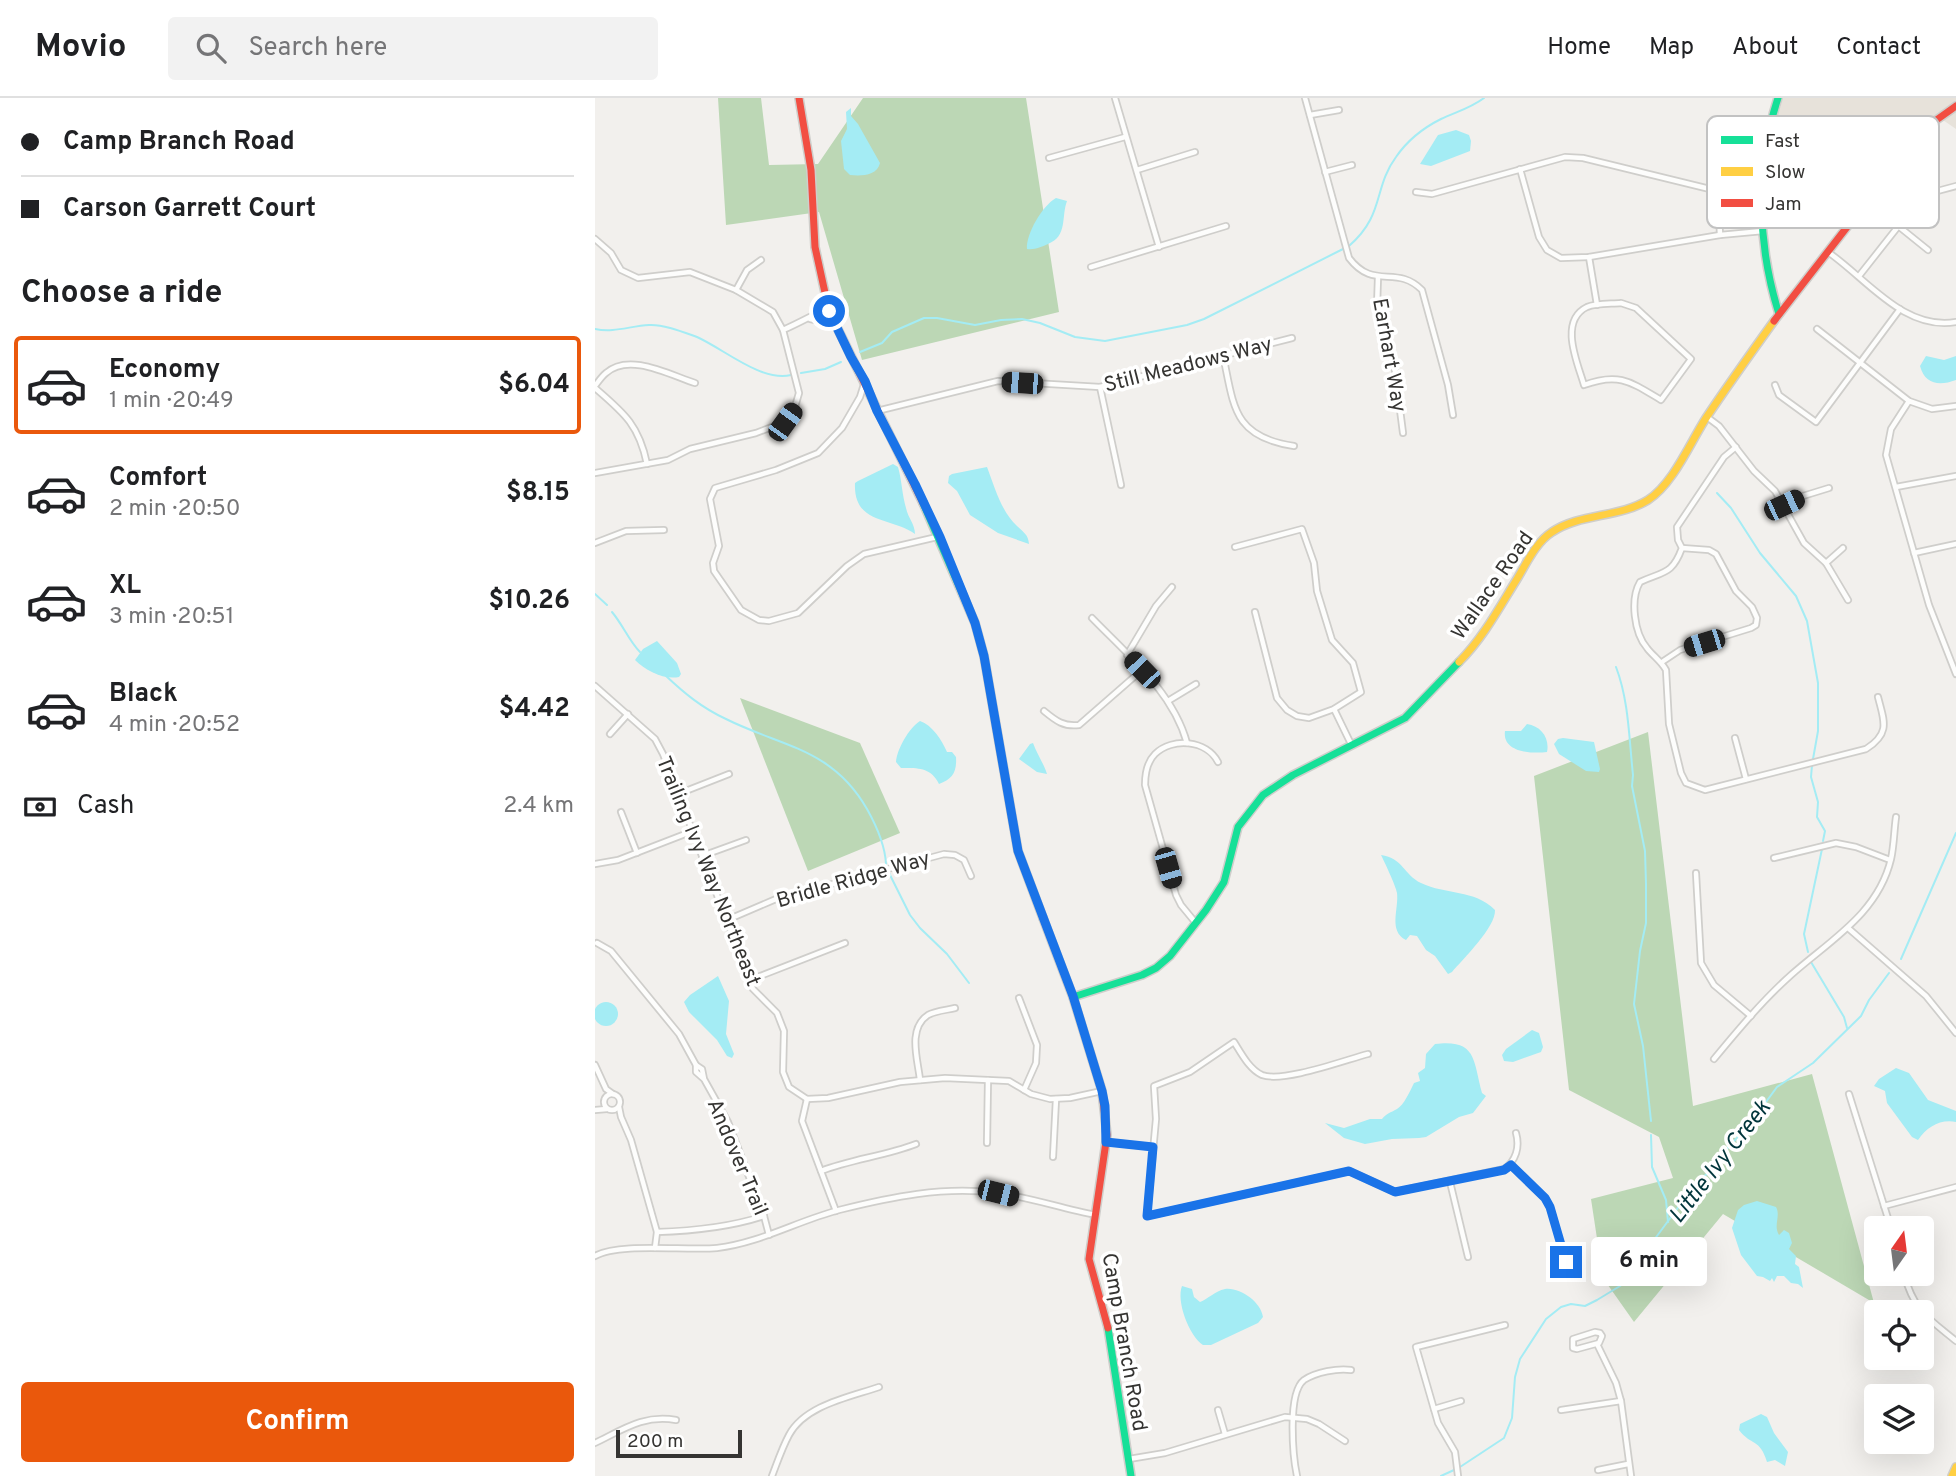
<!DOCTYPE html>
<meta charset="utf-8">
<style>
body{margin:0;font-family:Overpass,sans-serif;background:#f2f2f2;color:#202124;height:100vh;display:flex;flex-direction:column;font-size:26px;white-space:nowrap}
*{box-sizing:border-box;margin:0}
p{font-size:23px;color:#757577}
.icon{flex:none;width:38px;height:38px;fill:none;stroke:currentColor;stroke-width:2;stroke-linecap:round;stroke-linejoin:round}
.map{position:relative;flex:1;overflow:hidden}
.details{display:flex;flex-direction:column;background:#fff;width:595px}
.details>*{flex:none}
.hud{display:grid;align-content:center;height:154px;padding:0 21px;background:#fff}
.needle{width:46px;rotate:14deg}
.buttons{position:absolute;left:1269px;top:1118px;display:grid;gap:14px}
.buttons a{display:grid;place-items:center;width:70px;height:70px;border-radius:7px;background:#fff;box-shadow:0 7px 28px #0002;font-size:35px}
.scale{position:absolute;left:21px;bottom:18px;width:126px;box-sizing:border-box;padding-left:7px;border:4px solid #353432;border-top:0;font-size:19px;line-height:24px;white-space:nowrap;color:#353432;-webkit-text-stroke:5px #fff;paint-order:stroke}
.end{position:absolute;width:32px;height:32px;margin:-16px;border:9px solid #1a73e8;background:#fff;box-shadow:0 0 0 4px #fff}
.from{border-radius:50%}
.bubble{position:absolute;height:49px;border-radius:7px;background:#fff;box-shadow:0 7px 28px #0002;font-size:23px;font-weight:700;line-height:49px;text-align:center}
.car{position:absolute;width:21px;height:42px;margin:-21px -10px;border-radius:9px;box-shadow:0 0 5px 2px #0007;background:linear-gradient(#222 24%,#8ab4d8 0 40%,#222 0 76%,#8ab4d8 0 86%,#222 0)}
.hud b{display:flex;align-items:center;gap:24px;height:66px;font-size:26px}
.hud b+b{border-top:2px solid #e0e0e0}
.hud i{width:18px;height:18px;background:#202124}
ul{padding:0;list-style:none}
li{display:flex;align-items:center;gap:21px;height:98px;margin:0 14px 10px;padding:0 7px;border:4px solid transparent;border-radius:7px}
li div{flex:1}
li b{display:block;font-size:26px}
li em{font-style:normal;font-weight:700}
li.active{border-color:#ea580c}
li>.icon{width:63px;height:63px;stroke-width:1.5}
h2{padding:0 21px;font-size:32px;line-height:84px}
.pay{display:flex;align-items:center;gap:18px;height:77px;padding:0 21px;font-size:26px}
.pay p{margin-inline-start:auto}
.action{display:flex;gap:14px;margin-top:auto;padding:14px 21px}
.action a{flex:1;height:80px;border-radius:7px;background:#ea580c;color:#fff;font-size:28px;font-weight:700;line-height:80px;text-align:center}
header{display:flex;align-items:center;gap:42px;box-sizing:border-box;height:98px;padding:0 35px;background:#fff;border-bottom:2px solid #e0e0e0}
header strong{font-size:33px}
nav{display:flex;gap:38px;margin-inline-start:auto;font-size:24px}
.search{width:490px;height:63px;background:#f2f2f2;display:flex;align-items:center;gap:18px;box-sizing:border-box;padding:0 24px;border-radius:7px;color:#757577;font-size:26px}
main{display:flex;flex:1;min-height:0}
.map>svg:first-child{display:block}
.built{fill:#e7e2da}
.forest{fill:#bcd7b5}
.water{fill:#a4ecf4}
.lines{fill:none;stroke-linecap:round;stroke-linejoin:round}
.stream{stroke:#a4ecf4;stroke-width:2}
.street-casing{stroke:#cfcecb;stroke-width:8}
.fast-casing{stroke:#cfcecb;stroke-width:10}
.slow-casing{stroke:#cfcecb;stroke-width:10}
.jam-casing{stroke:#cfcecb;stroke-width:10}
.street{stroke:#fdfdfc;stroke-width:4.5}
.fast{stroke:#16e098;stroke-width:7}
.slow{stroke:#ffcf43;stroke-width:7}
.jam{stroke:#f24e42;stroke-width:7}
.route{stroke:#1a73e8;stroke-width:9}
.labels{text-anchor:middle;stroke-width:7;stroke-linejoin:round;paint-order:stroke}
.street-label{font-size:21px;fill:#353432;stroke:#fff}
.water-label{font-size:23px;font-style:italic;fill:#00353b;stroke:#fff}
.key{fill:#fff;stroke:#c2c2c2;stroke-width:2}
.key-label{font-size:19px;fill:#353432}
</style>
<header>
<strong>Movio</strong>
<div class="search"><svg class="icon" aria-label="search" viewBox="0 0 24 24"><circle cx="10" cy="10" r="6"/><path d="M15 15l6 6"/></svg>Search here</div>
<nav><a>Home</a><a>Map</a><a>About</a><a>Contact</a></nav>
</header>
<main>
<section class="details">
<div class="hud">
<b><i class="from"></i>Camp Branch Road</b>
<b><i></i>Carson Garrett Court</b>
</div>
<h2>Choose a ride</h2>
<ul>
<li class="active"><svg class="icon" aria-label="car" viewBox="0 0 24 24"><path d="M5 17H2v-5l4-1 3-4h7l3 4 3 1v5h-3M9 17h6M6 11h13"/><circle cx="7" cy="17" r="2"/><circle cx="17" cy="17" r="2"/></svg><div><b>Economy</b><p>1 min · 20:49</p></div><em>$6.04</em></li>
<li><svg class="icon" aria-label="car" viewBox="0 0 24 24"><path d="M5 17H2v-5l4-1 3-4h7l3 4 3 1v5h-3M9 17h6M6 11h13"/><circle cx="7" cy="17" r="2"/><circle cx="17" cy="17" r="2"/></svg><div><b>Comfort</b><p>2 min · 20:50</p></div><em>$8.15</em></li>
<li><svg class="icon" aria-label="car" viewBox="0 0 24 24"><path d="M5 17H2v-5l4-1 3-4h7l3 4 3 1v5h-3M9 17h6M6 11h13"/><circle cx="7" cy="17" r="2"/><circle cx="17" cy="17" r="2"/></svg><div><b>XL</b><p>3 min · 20:51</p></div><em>$10.26</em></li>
<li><svg class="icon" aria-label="car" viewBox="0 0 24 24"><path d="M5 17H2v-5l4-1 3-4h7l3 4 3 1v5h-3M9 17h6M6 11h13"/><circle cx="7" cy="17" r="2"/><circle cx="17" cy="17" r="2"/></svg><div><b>Black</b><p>4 min · 20:52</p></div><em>$4.42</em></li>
</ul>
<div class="pay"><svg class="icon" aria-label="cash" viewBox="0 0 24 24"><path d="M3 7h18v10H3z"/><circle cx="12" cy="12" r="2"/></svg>Cash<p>2.4 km</p></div>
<div class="action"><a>Confirm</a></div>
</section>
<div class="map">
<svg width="1361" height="1378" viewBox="0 0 1361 1378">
<rect width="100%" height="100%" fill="#f2f0ed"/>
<polygon class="built" points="1188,0 1361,0 1361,31 1345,20 1284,89 1178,33"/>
<g class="forest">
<polygon points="123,0 166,0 174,67 223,66 268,0 431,0 464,214 267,262 224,114 131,127"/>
<polygon points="145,600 265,645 305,735 213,773"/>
<polygon points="1053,634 1098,1008 1217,976 1279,1205 1128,1116 1039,1224 1008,1180 996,1101 1078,1080 1064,1039 974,992 939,678"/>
</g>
<g class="water">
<path d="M 256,10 L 256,18 L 263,26 L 285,65 C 282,78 266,78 255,77 L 249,71 L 246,43 L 252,31 L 251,14 Z"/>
<polygon points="861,32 874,37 876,43 875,53 836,68 825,66 843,37"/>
<path d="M 461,100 L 472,103 C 466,119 473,138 453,146 C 446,149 440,152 432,151 C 431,136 447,108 461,100 Z"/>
<path d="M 1331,258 L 1349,262 L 1361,258 L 1361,282 C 1345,288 1330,287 1325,268 Z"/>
<path d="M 298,366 L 303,369 C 307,383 307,397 311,410 C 313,420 320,426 320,436 C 297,419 258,427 260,385 L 263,383 Z"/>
<path d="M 392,369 C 400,390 406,413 422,428 C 429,435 433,436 434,446 L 403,435 L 375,417 L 362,393 L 353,385 L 354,378 L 357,376 Z"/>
<path d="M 62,543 L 82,565 L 86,576 L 84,579 C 69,582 51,573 40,562 L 48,551 Z"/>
<path d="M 325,623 C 337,627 347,642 352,654 L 357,654 L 361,659 C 362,675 357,681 344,686 C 336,669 322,670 306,670 L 301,664 C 302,651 314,630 325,623 Z"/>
<path d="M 932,626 C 946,628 955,640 952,654 C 936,656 907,654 910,633 L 926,633 Z"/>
<polygon points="968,640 999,644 1005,671 1004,674 991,673 964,656 959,646 963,641"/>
<path d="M 438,645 C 442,656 449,666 452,676 L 442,674 L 424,661 L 435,646 Z"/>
<path d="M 786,757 C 808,760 809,777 826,785 C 851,797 879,791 900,812 C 901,829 868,861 857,874 L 853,876 L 840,858 L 831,852 L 822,838 L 815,837 L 811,842 C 793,833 804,811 802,795 C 801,788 789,763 786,757 Z"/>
<polygon points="123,878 134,903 131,936 139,956 137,960 132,958 122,942 94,914 89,904 95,897"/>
<circle cx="11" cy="916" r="12"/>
<polygon points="937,932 944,935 948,949 946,954 918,964 909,963 907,957 911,951"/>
<path d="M 840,946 C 882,941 878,962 887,995 L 891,998 L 878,1015 L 864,1019 L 831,1039 L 824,1040 L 797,1041 L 770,1046 L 749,1040 L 730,1025 L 749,1030 L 775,1021 L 787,1021 C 792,1015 795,1015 802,1011 C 809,1007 815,993 819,985 L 825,983 L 823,975 L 830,970 L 831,956 Z"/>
<path d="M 1301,970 L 1314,975 L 1333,1002 L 1361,1013 L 1361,1024 C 1345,1021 1332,1029 1323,1042 L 1317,1039 L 1292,1005 L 1290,993 L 1279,988 L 1284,981 Z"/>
<path d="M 1162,1103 L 1181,1109 C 1186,1118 1178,1127 1184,1137 L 1189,1132 L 1194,1135 L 1197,1145 L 1194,1151 L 1201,1158 L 1200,1166 L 1204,1169 L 1208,1190 L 1203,1186 L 1196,1185 L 1189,1178 L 1182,1178 L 1179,1184 L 1177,1180 L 1175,1183 L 1168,1179 L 1162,1178 L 1146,1157 L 1137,1130 L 1143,1112 L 1149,1107 Z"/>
<path d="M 587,1188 L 597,1191 L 599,1199 L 605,1204 C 613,1201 620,1193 630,1191 C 645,1189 666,1204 668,1219 L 663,1225 L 616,1247 L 608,1247 C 594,1238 581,1203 587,1188 Z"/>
<path d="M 1166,1316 L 1172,1319 L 1179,1335 L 1193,1354 L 1190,1368 L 1180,1362 L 1172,1364 C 1165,1340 1156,1348 1144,1332 L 1145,1326 Z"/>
</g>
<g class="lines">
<g class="stream">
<path d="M 754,148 C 790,117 778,90 801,59 C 812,43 828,30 846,21 C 861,14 876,10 889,0"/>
<path d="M 0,231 C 19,235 35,228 54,227 C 68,226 88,234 102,239 C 129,251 166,284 196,277"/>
<polyline points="265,254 287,245 297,234 329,220 342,220 380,227 406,222 427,221 445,225 480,239 510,243 592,227 609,221 748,151"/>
<polyline points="206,275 230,271 246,264"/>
<polyline points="1122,395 1136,410 1165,455 1201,498 1212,523 1223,585 1223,633 1218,661"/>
<polyline points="0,496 12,507"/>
<path d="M 17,514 C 28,527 34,543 45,554"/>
<path d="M 1021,569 C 1034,603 1034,641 1038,677 L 1037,688 L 1050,753 L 1051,786 L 1051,825 L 1045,853 L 1039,906 L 1048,948 L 1056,1023"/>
<path d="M 70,577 C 89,595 107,610 131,621 C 187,649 237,650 272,711 C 281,727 290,747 291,766"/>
<polyline points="1217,667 1216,679 1223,704 1222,719 1230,733 1228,743"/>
<polyline points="294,775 315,817 325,830 352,856 374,885"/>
<polyline points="1213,854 1209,836 1227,751"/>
<polyline points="1306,861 1361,735"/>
<polyline points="1216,864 1249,919 1252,930"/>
<polyline points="1056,1037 1057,1069 1071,1102 1073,1124"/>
<polyline points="865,1369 909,1340 917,1320 920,1279 925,1261 951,1221 966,1209 976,1206 990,1208 1002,1202 1025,1188 1041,1173 1059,1142 1102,1084 1118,1071 1127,1056 1154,1027 1182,989 1218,965 1266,918 1274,902 1294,875"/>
<polyline points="846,1378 859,1372"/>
</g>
<g class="street-casing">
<g id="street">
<polyline points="520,0 564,149"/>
<path d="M 710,0 L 754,160 C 779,193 801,166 827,192 L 853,287 L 858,317"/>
<polyline points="715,17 744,12"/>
<polyline points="454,60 530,39"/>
<polyline points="925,71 944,139 952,152 966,160 994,159 1125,137 1168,133"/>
<polyline points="542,72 600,54"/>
<polyline points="730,74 757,67"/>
<polyline points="821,94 837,96 970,59 988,60 1123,93 1125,137"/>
<polyline points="1302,127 1333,152"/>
<polyline points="0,141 16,155 26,172 43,180 95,174 141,192 178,214 188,232 204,295 199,312 190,324 161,335 95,351 73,362 0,375"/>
<path d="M 1233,154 C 1272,181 1309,233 1361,224"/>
<polyline points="994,159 1002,207"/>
<polyline points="496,169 631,128"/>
<polyline points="1264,178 1324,102 1335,95 1361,88"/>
<polyline points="783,179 782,209 800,273 808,335"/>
<polyline points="141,192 152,172 166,162"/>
<path d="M 1026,205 L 1041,210 L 1096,261 L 1066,302 C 1036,284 1024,274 989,287 C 983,266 963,223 992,209 C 1001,205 1016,206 1026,205 Z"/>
<polyline points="215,221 220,222 236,216"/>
<polyline points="1222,231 1314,303 1337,311 1361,308"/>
<path d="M 188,232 C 204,225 218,217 233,210"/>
<path d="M 628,257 C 639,309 638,339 699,348"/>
<polyline points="270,283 265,299 247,330 223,355 181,372 120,390 115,401 124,448 118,465 119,473 146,512 164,522 174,523 203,515 252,468 269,456 342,439"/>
<polyline points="1180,287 1184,297 1221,324 1305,211"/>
<path d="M 0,288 C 3,284 7,278 11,275 C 34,254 75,277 100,285"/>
<polyline points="505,289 526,387"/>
<path d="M 0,290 C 29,315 44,327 52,366"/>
<polyline points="1314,303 1296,331 1291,357 1334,507 1361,576"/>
<polyline points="282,313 403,283 505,289 697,240"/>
<polyline points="1112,319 1124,328 1159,373 1180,393 1209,445 1231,465 1253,502"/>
<path d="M 1141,349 L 1129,359 L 1082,429 L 1083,442 L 1087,450 C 1077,477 1069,473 1045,484 C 1035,501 1039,535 1052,550 C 1058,558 1066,563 1071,572 L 1074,626 L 1086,675 L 1091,685 L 1110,692 L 1271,651 C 1296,635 1289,623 1283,599"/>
<polyline points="1301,389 1361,378"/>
<polyline points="1189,407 1208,398 1234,390"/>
<polyline points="0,445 31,433 69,432"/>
<polyline points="640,449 707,431 719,465 722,493 737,542 758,565 766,594 739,611 714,620 702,618 692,612 682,600 660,514"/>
<polyline points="1319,455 1361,446"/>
<polyline points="1231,465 1248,450"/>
<path d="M 497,520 C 533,557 578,594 592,645"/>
<polyline points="532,557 561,508 577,489"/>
<polyline points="1067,564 1085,552 1156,530 1161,527 1162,520 1157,509 1141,493 1121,456 1114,452 1087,450"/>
<polyline points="0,588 60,641 68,656 158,891 182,915 189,933 188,974 194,989 212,1001 233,1000 305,984 350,980 414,983 436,996 455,1001 475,1000 507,993"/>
<polyline points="573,603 601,586"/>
<polyline points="739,611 756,646"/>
<path d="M 449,613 C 461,623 469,629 484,627 L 547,572"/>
<polyline points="15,636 33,616"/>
<polyline points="1140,640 1151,681"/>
<polyline points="83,696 134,676"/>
<polyline points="26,714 42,755"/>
<polyline points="107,758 151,742"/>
<polyline points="1179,760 1241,745 1261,749 1295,762"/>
<polyline points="0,766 23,762 98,733"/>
<polyline points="1101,775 1106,865 1119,887 1156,918"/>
<polyline points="132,822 181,801 349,756 360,757 369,762 376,778"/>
<path d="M 600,824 L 586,807 L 581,797 L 550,687 C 550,676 552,664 560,656 C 577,639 612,642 623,664"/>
<polyline points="1253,830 1331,898 1361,935"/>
<polyline points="2,845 16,853 84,936 101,967"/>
<polyline points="155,882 250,845"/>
<polyline points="424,900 442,947 441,965 429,992"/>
<path d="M 773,956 C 750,962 688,985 667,977 C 654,971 646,955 639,944 L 595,974 L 559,988 L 561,1021 L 552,1118 L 754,1073 L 800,1094 L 909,1071 C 921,1063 925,1049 921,1035"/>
<path d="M 1119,961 C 1143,932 1168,902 1196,877 C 1234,843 1283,816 1296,761 C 1299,748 1299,733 1301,719"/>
<polyline points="0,967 11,991 18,996"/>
<polyline points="109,981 107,971 101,967 101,974 109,981 133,1024 169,1118 174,1137"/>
<path d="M 325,982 C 323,962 312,931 333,917 C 340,913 352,912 360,910"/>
<circle cx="17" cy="1004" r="8"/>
<polyline points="1254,996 1296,1130"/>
<polyline points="212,1001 207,1023 241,1113"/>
<polyline points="24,1009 26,1019 36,1042 62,1134 60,1150"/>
<polyline points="0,1012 12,1011"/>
<polyline points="511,1044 558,1049"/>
<polyline points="392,1045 393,982"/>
<polyline points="458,1059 461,1001"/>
<polyline points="916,1067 950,1100 955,1109 971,1164"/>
<path d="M 226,1073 C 257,1061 290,1058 321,1046"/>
<polyline points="855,1084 873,1159"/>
<polyline points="1289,1108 1361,1089"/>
<path d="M 62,1134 C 99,1133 135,1129 169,1118"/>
<path d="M 0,1158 C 24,1144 91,1153 122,1150 C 165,1145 202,1123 244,1112 C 296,1099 348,1088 402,1095 C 434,1099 468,1111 501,1117"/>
<path d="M 1309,1176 C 1319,1213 1333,1220 1361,1243"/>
<polygon points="1000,1234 1005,1235 1007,1238 1004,1245 982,1251 978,1250 978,1241"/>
<polyline points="1002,1246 1021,1285 1026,1303 1036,1378"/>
<polyline points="839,1311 866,1303"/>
<polyline points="623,1312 630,1336"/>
<polyline points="966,1312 1026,1303"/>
<path d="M 0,1345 C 27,1332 49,1316 81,1322"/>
<polyline points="534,1361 570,1355 690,1319 712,1321 724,1326 750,1343"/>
<polyline points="1003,1372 1033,1366"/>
<path d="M 177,1378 C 182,1365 187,1350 194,1337 C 210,1307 255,1299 284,1289"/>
<path d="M 702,1378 C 698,1359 692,1295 709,1282 C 721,1274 743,1270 756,1272"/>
<polyline points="863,1378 860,1354 843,1325 821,1249 910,1227"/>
</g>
</g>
<g class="fast-casing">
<g id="fast">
<path d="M 1183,0 C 1160,70 1162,146 1184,216"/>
<polyline points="328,405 380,525 389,558 423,753 448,820"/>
<polyline points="478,899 547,877 561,870 575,858 611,812 629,784 643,729 668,697 698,677 810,620 864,564"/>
<polyline points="513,1230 536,1378"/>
</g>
</g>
<g class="slow-casing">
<g id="slow">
<path d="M 864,564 C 888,540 904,510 922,481 C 931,466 941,444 957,434 C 985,415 1024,420 1053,402 C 1078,386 1095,345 1111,320 C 1133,287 1156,255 1179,223"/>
<polyline points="1357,1378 1361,1369"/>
</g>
</g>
<g class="jam-casing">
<g id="jam">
<polyline points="204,0 216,72 220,149 234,213 328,405"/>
<polyline points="1179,223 1266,111 1340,23 1361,8"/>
<polyline points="448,820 478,899 507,993 512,1037 494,1161 513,1230"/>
</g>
</g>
<use href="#street" class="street"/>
<use href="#fast" class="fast"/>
<use href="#slow" class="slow"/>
<use href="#jam" class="jam"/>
</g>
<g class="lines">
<polyline class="route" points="234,213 256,259 270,283 282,313 320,386 345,439 380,525 389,558 423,753 478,898 507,993 510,1008 511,1044 558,1049 552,1118 754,1073 800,1094 909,1072 916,1067 950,1100 955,1109 971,1164"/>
</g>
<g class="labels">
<g class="street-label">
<text transform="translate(795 257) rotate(80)" y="7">Earhart Way</text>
<text transform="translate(593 266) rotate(-14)" y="7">Still Meadows Way</text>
<text transform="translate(897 487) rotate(-55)" y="7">Wallace Road</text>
<text transform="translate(114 773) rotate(68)" y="7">Trailing Ivy Way Northeast</text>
<text transform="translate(258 781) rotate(-16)" y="7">Bridle Ridge Way</text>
<text transform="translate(143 1059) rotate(67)" y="7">Andover Trail</text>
<text transform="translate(530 1244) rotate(80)" y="7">Camp Branch Road</text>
</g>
<g class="water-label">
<text transform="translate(1124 1063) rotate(-52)" y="8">Little Ivy Creek</text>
</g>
</g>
<rect x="1112" y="18" width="232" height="112" rx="10" class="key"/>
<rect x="1126" y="38" width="32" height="8" fill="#16e098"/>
<rect x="1126" y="69" width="32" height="9" fill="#ffcf43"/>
<rect x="1126" y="101" width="32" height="8" fill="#f24e42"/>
<g class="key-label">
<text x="1170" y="49">Fast</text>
<text x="1170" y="80">Slow</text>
<text x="1170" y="112">Jam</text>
</g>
</svg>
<div class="buttons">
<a><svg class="needle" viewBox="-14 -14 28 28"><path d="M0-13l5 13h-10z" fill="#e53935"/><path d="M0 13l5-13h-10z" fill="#757577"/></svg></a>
<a><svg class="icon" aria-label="locate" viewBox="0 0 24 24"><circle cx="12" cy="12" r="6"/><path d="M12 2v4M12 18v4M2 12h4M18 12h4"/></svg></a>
<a><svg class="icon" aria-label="layers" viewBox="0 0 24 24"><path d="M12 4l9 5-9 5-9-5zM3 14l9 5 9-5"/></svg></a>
</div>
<div class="scale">200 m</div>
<i class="end from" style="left:234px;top:213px"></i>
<i class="end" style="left:971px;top:1164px"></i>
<div class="bubble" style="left:996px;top:1139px;width:116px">6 min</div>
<i class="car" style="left:427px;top:285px;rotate:274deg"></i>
<i class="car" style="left:190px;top:324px;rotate:36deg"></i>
<i class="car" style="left:1189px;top:407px;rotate:65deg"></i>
<i class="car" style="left:1109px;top:545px;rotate:253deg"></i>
<i class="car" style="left:547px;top:572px;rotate:316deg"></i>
<i class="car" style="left:573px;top:770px;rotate:164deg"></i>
<i class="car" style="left:403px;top:1095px;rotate:104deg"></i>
</div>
</main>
